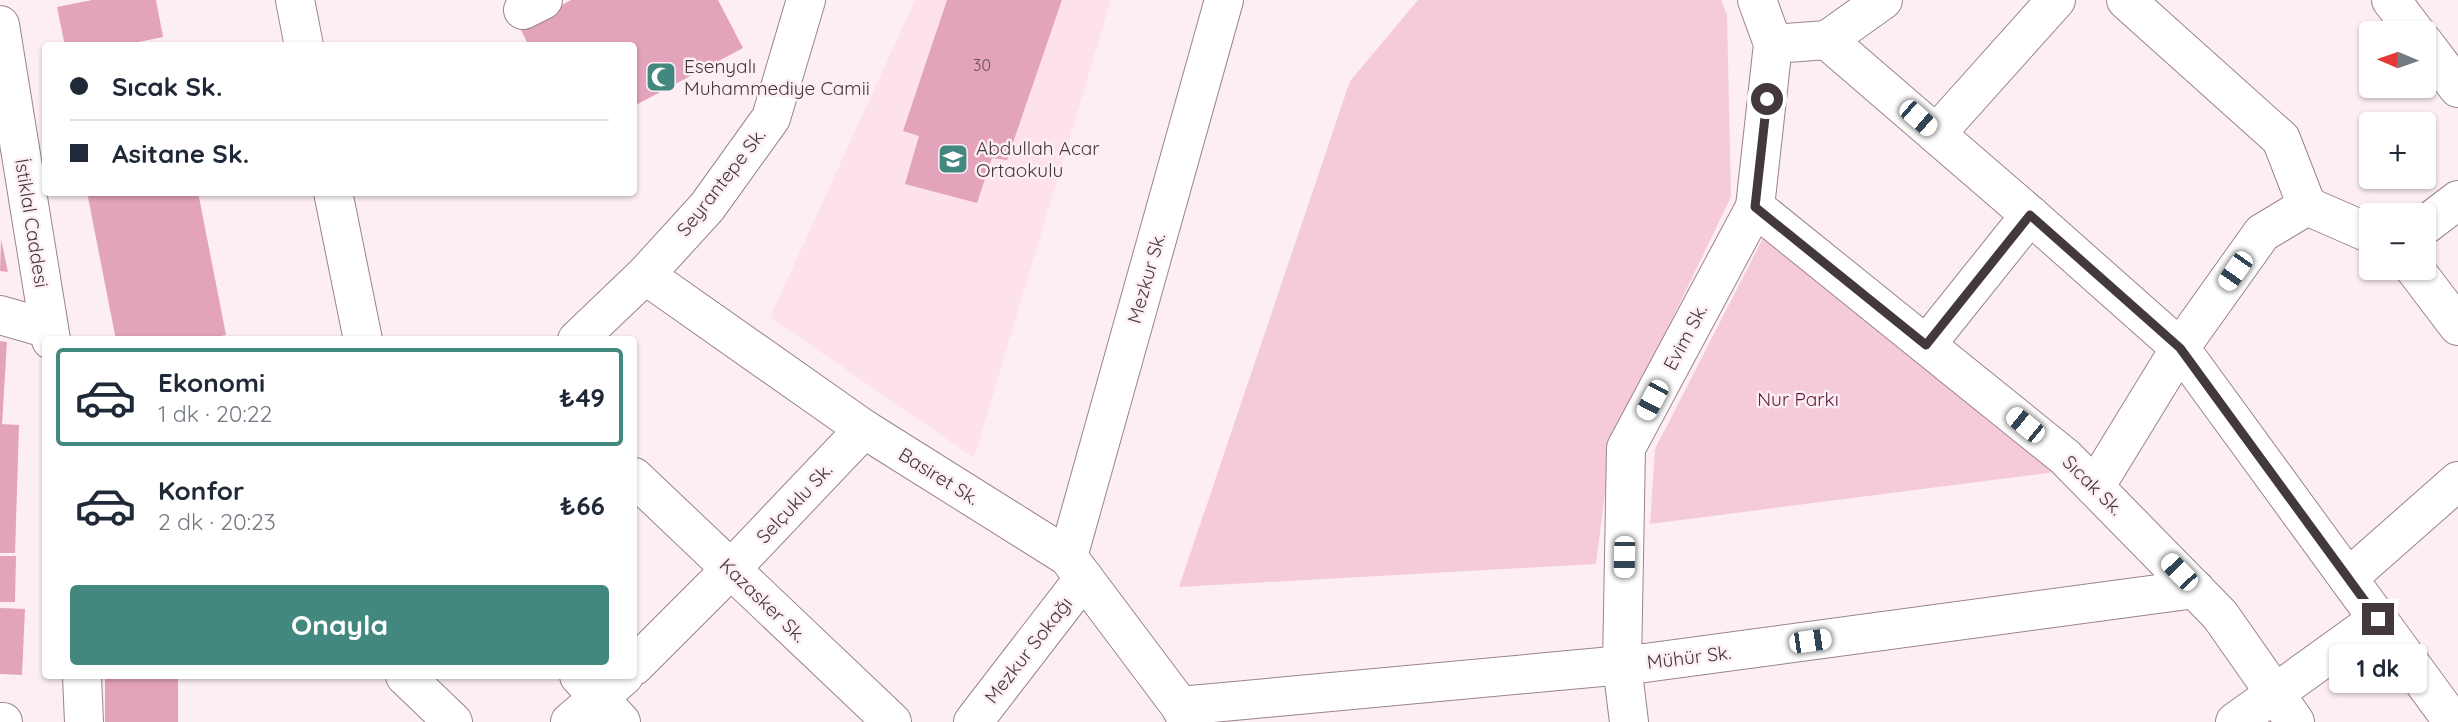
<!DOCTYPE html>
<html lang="tr">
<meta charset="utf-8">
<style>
body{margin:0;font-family:Quicksand,sans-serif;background:#f2f2f3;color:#1f2937;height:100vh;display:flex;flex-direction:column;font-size:26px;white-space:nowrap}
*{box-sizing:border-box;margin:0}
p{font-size:23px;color:#747a83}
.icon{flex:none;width:38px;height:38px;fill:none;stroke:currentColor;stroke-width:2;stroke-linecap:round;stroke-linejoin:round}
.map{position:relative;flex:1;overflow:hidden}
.drawer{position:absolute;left:42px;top:336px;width:595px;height:343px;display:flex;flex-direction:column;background:#fff;border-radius:7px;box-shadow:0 2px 5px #0004}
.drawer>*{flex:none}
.banner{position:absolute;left:42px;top:42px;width:595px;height:154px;border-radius:7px;box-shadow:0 2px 5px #0004;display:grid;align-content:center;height:154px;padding:0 28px;background:#fff}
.needle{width:46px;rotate:272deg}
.buttons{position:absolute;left:2359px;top:21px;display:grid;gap:14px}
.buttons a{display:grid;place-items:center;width:77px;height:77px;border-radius:7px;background:#fff;box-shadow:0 2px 5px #0004;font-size:35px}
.end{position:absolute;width:32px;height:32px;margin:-16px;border:9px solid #43393d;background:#fff;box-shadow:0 0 0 4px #fff}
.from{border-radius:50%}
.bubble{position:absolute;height:49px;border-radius:7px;background:#fff;box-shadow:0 2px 5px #0004;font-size:23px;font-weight:800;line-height:49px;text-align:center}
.car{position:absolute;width:21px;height:42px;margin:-21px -10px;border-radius:9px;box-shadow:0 0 5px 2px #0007;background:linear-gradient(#fff 24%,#345 0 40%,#fff 0 76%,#345 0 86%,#fff 0)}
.banner b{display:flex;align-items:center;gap:24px;height:66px;font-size:26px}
.banner b+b{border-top:2px solid #e0e1e3}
.banner i{width:18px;height:18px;background:#1f2937}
ul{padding:12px 0 0;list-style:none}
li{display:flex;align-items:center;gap:21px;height:98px;margin:0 14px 10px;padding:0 14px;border:4px solid transparent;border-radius:7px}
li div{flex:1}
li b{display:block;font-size:26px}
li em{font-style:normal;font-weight:800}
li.on{border-color:#43887e}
li>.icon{width:63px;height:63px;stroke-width:1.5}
.action{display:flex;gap:14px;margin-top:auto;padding:14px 28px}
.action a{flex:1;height:80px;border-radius:7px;background:#43887e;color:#fff;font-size:28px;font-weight:800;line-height:80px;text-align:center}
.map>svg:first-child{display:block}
.built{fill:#fde2eb}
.green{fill:#f5cbda}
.building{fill:#e3a3bb}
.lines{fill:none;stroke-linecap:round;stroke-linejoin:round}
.minor-casing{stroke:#9b848c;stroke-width:40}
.minor{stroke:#fff;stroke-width:38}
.route{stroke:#43393d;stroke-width:9}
.labels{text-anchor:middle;stroke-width:5;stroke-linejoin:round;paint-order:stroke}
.number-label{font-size:16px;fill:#6b545c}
.poi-label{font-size:19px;fill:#43393d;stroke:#fdeef3;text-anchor:start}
.street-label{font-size:19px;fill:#43393d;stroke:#fdeef3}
.park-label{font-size:19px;fill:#5f163a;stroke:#fdeef3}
</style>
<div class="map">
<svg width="2458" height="722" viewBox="0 0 2458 722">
<rect width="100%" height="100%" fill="#fdeef3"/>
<polygon class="built" points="915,0 1111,0 974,458 770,317"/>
<g class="green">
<polygon points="1418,0 1721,0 1727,15 1731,197 1611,445 1596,564 1179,587 1350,81"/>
<polygon points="1763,238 2055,472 1650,524 1655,449"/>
</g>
<g class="building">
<polygon points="92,0 156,0 163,37 119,46 65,46 57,7"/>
<polygon points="571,0 718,0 743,48 634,106 634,46 529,46 520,28"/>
<polygon points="947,0 1062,0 1007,160 992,158 977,203 905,184 919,136 903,131"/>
<polygon points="87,192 198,192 226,335 201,340 116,340"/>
<polygon points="1,239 8,272 0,271"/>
<polygon points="0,341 7,342 2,424 0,424"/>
<polygon points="0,424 19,425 15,553 0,553"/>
<polygon points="0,556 16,556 15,602 0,602"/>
<polygon points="0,608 25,609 22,675 0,674"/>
<rect x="105" y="677" width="73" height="45"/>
</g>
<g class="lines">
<g class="minor-casing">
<g id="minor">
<polyline points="295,0 304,46"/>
<polyline points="1757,0 1773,44 1755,207 2065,457 2220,615 2295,722"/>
<polyline points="2126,0 2281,139 2307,206"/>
<polyline points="2391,0 2416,33"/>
<polyline points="523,10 543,0"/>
<polyline points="0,25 51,340"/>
<polyline points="1827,40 1883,0"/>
<polyline points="2424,43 2458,88"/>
<polyline points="1773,44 1827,40 2030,215"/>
<polyline points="1936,134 2056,0"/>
<polyline points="333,192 363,340"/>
<polyline points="2424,226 2458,200"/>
<polyline points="2414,268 2458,326"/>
<polyline points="645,275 864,429 1068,557 1180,706 1188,722"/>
<polyline points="0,315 49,329"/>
<polyline points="577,340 645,275 707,207 771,118 806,0"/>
<polyline points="1926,345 2030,215 2180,348 2453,722"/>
<polyline points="634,477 892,722"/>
<polyline points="2095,487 2180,348 2262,233 2307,206 2371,234"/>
<polyline points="1068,557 1224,0"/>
<polyline points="2348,578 2458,481"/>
<polyline points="634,666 731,569 864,429"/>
<polyline points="82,676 84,722"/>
<polyline points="405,676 453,722"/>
<polyline points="579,676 621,722"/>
<polyline points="1180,706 1645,663 2195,589"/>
<polyline points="0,722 3,722"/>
<polyline points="570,722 624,676"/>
<polyline points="973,722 1084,578"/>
<polyline points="1629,722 1622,665 1626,448 1755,207"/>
<polyline points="2235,722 2378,619"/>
</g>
</g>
<use href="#minor" class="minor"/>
</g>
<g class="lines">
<polyline class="route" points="1767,99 1755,207 1926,345 2030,215 2180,348 2378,619"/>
</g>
<defs>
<g id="mosque-square" transform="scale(1.575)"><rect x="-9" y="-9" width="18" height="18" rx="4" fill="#43887e" stroke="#fdeef3"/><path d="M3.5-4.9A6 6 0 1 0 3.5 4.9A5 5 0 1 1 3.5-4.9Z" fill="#fff"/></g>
<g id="school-square" transform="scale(1.575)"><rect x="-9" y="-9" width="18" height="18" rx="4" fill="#43887e" stroke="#fdeef3"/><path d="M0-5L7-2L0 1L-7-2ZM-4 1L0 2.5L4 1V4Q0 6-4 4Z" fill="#fff"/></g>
</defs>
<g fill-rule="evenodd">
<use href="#mosque-square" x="661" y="77"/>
<use href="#school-square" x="953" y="159"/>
</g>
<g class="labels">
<g class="number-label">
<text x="982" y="71">30</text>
</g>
<g class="poi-label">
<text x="684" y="73">Esenyalı<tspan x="684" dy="22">Muhammediye Camii</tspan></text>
<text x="976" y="155">Abdullah Acar<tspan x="976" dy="22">Ortaokulu</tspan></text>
</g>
<g class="street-label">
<text transform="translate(721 182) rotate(-52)" y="7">Seyrantepe Sk.</text>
<text transform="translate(32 223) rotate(81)" y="7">İstiklal Caddesi</text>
<text transform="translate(1146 278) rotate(-74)" y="7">Mezkur Sk.</text>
<text transform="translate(1685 337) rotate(-62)" y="7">Evim Sk.</text>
<text transform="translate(939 476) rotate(32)" y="7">Basiret Sk.</text>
<text transform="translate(2093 485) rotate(45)" y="7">Sıcak Sk.</text>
<text transform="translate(794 503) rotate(-47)" y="7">Selçuklu Sk.</text>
<text transform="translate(763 600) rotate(44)" y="7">Kazasker Sk.</text>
<text transform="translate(1028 650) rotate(-52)" y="7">Mezkur Sokağı</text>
<text transform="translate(1689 657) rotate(-7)" y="7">Mühür Sk.</text>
</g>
<g class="park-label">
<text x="1798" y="406">Nur Parkı</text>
</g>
</g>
</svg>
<div class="buttons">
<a><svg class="needle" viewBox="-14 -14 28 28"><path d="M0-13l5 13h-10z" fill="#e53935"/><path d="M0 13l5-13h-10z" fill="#747a83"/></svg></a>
<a>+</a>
<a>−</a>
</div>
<i class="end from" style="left:1767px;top:99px"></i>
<i class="end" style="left:2378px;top:619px"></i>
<div class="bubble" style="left:2329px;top:644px;width:98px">1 dk</div>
<i class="car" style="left:1918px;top:118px;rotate:131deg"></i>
<i class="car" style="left:2235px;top:271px;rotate:215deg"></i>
<i class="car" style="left:1652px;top:400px;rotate:208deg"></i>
<i class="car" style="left:2025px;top:425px;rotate:309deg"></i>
<i class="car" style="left:1624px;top:557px;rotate:181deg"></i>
<i class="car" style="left:2179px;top:572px;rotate:316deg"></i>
<i class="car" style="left:1810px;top:641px;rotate:82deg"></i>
<div class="banner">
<b><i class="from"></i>Sıcak Sk.</b>
<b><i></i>Asitane Sk.</b>
</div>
<section class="drawer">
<ul>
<li class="on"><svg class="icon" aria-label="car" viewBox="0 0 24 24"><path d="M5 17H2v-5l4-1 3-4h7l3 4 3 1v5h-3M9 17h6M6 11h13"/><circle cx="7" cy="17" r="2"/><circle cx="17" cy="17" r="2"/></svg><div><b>Ekonomi</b><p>1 dk · 20:22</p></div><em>₺49</em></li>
<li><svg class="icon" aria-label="car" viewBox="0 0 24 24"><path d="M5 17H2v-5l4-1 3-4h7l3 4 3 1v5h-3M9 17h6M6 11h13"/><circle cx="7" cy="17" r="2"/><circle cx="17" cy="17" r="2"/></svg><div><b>Konfor</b><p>2 dk · 20:23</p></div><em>₺66</em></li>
</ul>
<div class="action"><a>Onayla</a></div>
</section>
</div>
